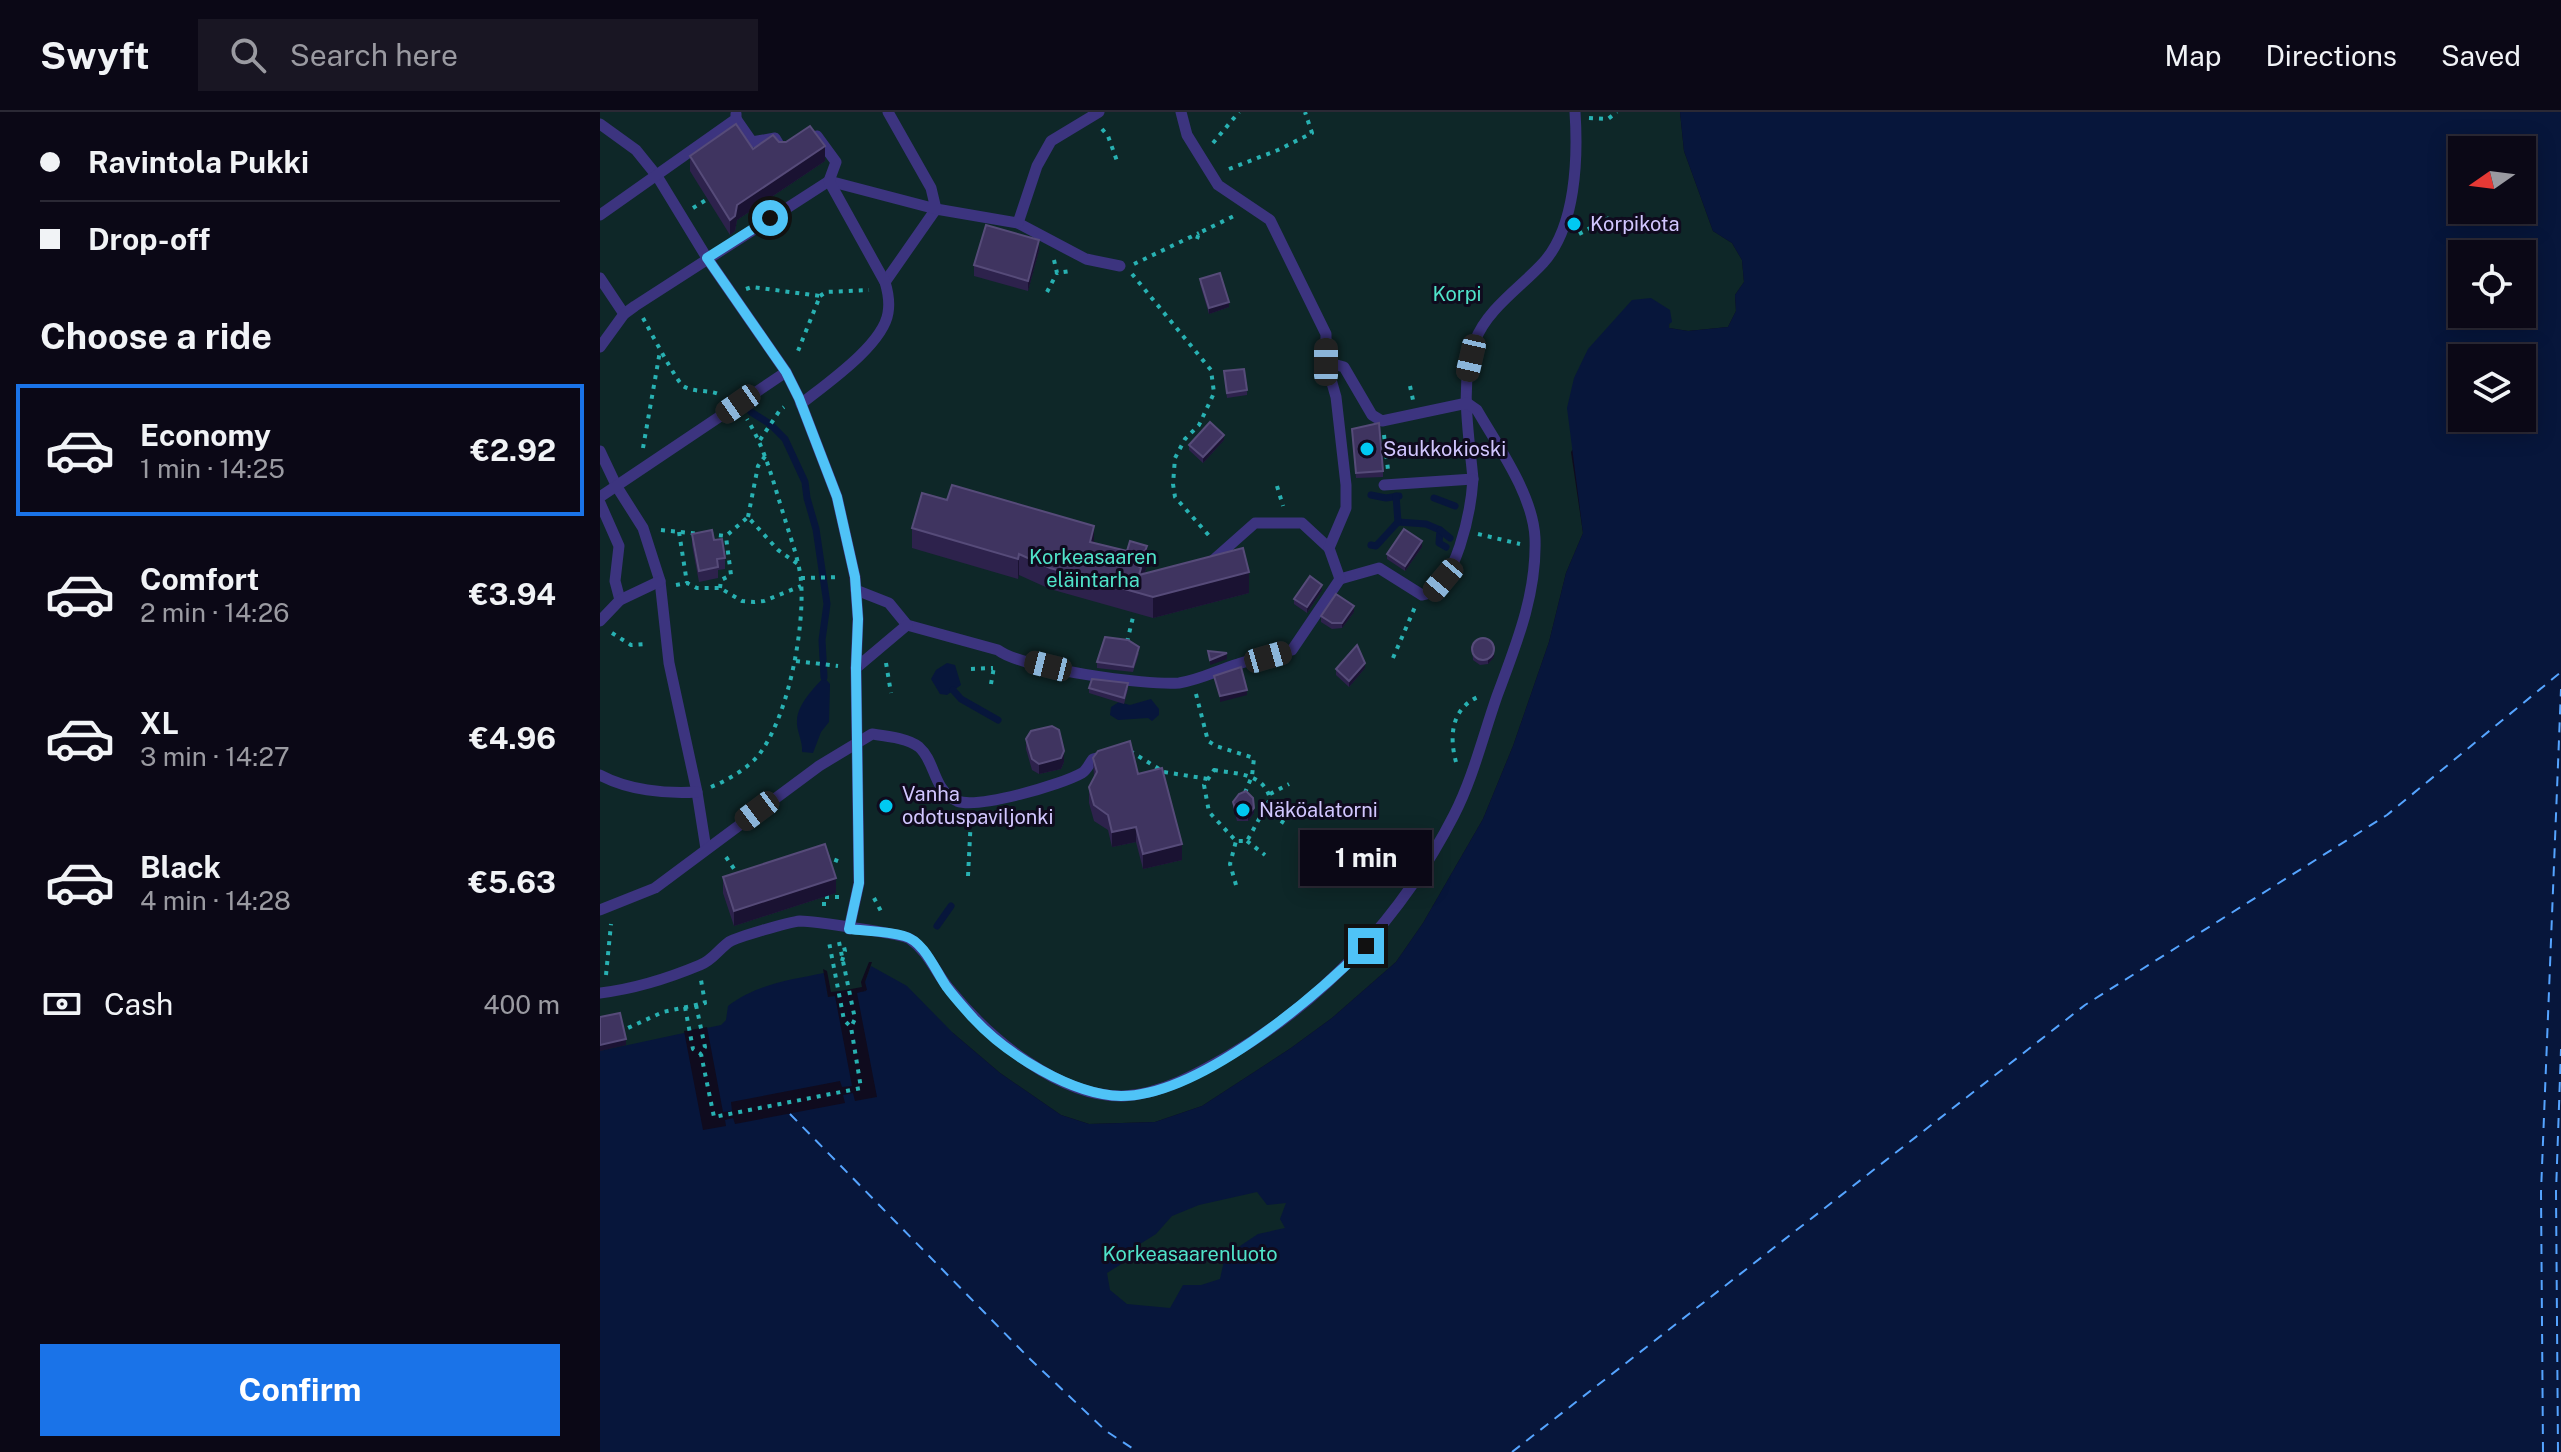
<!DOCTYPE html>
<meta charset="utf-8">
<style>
body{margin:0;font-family:"Public Sans",sans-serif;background:#191623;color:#f1f3f6;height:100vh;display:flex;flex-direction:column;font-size:30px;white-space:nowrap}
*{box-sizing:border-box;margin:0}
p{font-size:26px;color:#9a9aa1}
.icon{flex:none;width:44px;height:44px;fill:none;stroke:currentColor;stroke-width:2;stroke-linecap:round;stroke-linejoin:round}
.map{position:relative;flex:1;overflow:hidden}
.sheet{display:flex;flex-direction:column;background:#0b0816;width:600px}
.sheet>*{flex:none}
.banner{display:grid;align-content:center;height:176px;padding:0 40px;background:#0b0816}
.needle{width:52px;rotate:256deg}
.tools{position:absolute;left:1848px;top:24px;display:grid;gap:16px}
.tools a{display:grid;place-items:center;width:88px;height:88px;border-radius:0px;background:#0b0816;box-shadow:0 4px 20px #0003,0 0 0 2px #2b2935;font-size:40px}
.end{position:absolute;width:36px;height:36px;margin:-18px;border:10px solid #4fc3f7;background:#111;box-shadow:0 0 0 4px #111}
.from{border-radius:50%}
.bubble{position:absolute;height:56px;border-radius:0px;background:#0b0816;box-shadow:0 4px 20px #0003,0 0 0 2px #2b2935;font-size:26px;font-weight:700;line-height:56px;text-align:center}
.car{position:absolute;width:24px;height:48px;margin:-24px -12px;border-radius:10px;box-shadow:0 0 6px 2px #0007;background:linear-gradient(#222 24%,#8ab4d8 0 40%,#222 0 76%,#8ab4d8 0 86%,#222 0)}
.banner b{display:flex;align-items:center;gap:28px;height:76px;font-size:30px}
.banner b+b{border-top:2px solid #2b2935}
.banner i{width:20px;height:20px;background:#f1f3f6}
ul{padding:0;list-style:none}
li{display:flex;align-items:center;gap:24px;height:132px;margin:0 16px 12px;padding:0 24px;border:4px solid transparent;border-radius:0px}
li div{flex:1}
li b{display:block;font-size:30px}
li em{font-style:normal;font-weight:700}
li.selected{border-color:#1a73e8}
li>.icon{width:72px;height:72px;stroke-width:1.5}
h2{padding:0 40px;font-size:36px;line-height:96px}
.pay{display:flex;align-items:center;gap:20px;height:88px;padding:0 40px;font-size:30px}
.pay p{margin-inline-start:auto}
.action{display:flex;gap:16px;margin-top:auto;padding:16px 40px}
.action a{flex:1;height:92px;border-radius:0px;background:#1a73e8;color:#fff;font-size:32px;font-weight:700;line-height:92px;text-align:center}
header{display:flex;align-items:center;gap:48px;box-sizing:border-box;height:112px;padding:0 40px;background:#0b0816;border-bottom:2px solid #2b2935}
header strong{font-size:38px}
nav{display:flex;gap:44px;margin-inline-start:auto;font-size:28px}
.search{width:560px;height:72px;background:#191623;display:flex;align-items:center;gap:20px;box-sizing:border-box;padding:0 28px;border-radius:0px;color:#9a9aa1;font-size:30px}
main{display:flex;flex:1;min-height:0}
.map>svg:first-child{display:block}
.green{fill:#0e2728}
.water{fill:#07163b;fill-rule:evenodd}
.pier{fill:#0f0b1e}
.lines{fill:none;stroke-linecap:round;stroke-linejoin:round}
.stream{stroke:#07163b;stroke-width:7}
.ferry{stroke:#55a4ff;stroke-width:2;stroke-dasharray:10 8;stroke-linecap:butt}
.path{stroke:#28b1b2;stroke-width:4;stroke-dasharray:4 6;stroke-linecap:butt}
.service{stroke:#3c347f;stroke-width:11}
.wall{fill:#2d224c}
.shaded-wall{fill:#1a1232}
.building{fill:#3f3460;stroke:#564b79;stroke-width:2}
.route{stroke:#4fc3f7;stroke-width:10}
.poi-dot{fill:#00c9f2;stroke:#0f0b1e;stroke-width:3}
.labels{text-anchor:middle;stroke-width:6;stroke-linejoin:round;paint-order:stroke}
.poi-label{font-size:20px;fill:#d2c7ff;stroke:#0f0b1e;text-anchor:start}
.park-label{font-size:20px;fill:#50e3c9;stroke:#0f0b1e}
</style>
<header>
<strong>Swyft</strong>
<div class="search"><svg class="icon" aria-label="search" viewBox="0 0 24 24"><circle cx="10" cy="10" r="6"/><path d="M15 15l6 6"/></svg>Search here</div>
<nav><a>Map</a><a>Directions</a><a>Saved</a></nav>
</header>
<main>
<section class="sheet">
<div class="banner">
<b><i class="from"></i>Ravintola Pukki</b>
<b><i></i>Drop-off</b>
</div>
<h2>Choose a ride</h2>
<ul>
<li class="selected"><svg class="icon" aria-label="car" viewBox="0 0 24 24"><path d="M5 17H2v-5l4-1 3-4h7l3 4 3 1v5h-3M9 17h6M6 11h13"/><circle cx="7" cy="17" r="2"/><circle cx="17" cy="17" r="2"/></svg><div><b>Economy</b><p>1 min · 14:25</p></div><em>€2.92</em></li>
<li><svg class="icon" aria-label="car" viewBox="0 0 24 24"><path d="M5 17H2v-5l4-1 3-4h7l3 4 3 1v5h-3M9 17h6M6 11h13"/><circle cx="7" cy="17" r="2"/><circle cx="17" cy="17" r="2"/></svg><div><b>Comfort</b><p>2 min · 14:26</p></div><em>€3.94</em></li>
<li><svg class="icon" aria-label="car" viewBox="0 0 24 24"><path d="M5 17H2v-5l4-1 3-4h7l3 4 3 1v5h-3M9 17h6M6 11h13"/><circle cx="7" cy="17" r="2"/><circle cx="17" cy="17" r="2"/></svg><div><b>XL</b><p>3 min · 14:27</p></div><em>€4.96</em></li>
<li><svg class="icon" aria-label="car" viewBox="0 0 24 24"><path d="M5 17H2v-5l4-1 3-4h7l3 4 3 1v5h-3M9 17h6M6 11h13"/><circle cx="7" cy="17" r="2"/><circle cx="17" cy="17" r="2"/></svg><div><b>Black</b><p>4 min · 14:28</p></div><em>€5.63</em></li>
</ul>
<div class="pay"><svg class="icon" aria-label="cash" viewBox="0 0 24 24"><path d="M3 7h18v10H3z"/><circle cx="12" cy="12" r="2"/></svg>Cash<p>400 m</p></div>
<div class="action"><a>Confirm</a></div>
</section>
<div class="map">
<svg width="1961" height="1340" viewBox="0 0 1961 1340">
<rect width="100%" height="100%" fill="#0f0b1e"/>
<g class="green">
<polygon points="0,0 1080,0 1084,39 1113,119 1132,131 1142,148 1144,170 1135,183 1136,199 1128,215 1088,219 1069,216 1070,198 971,340 983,421 966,461 949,530 913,634 883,707 823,811 796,850 732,906 691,936 602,994 555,1010 489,1012 461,1003 400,961 353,921 267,878 0,945"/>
<polygon points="524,1057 761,1092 527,1260 466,1118"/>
</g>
<g class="water">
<path d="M 1080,0 L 1961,0 L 1961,1340 L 0,1340 L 0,939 L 121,913 L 126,908 L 128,894 C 157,872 189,868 224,861 L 228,885 L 266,879 L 265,870 L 271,854 L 307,874 L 353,921 L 400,961 L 461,1003 L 489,1012 L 555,1010 L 602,994 L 691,936 L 732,906 L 796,850 L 823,811 L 883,707 L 913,634 L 949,530 L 966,461 L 983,421 L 967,296 L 974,266 L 988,237 L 1032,188 L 1051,186 L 1070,198 L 1072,210 L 1069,212 L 1069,216 L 1088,219 L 1128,215 L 1136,199 L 1135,183 L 1144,170 L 1142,148 L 1132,131 L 1113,119 L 1084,39 ZM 1862,38 L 1922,38 L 1922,98 L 1862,98 ZM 1862,142 L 1922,142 L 1922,202 L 1862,202 ZM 1862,246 L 1922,246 L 1922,306 L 1862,306 ZM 657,1080 L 667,1093 L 686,1091 L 680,1107 L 685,1116 L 658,1122 L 625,1144 L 620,1167 L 601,1173 L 583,1173 L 570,1196 L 527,1192 L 510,1178 L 507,1161 L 531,1146 L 540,1132 L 556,1122 L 572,1104 L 599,1093 Z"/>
<polygon points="347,551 355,553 361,573 347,583 340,582 331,567 336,558"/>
<path d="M 224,565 L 230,572 L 229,610 L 221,620 L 213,641 L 202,640 C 203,629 196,619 197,608 C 198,592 213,577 224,565 Z"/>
<polygon points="551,587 559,597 559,603 552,609 548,606 518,608 510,603 511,595 519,590 530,593"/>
</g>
<polygon class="pier" points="269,850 272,850 265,870 267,878 257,881 277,985 255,989 253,981 243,983 245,991 135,1012 133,1006 125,1008 126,1014 103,1018 84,919 107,915 123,1000 132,999 131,990 240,969 242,975 252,974 235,884 228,885 223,857 227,859 231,880 240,879 262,875 261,870"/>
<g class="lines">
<g class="stream">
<polyline points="151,300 170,312 185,327 205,370 207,386 216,417 227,492 222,528 224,565"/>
<polyline points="771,383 786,386 799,384"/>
<polyline points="834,386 855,394"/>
<polyline points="798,410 826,412 840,418 839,431 846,435"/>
<polyline points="840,418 850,426"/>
<polyline points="771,433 776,434 798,410 796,384"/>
<polyline points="353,578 361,587 398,608"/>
<polyline points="337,814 351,794"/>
</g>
<g class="ferry">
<polyline points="190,1002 430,1247 506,1319 538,1340"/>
<polyline points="912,1340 1485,893 1787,703 1961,560"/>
<polyline points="1943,1340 1941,1080 1961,577"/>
<polyline points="1958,1340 1956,1080 1961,937"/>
</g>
<g class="path">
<polyline points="989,6 1008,7 1017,0"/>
<polyline points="502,17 508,24 517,49"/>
<polyline points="613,31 639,0"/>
<polyline points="629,57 678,38 712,21 705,0"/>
<polyline points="93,96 109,86"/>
<polyline points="979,122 1013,104"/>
<polyline points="597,127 599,121 634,104"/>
<polyline points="454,148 457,161 471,159"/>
<polyline points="534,152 599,121"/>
<polyline points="532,162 611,258 614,281 599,313 585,327 575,346 573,372 575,385 612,427"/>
<polyline points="146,177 152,175 220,184 196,244"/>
<polyline points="447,180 457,161"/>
<polyline points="220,184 226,180 269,178"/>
<path d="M 43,206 C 49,217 77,270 83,274 C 94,281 109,277 121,283"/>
<polyline points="810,274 813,288"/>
<polyline points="784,323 788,358"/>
<polyline points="160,328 180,298 184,295"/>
<polyline points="43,336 60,239"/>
<polyline points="677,374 683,394"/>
<polyline points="148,405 158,354 166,343"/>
<polyline points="61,418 100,422"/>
<polyline points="79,420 87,471"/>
<polyline points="109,422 126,424 148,405 178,438 198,452"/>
<polyline points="878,422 920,432"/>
<polyline points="201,466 240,465"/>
<polyline points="76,473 87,471 97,476 120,476 142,489 154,490 164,489 201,474"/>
<polyline points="120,476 121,468 131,463 126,425"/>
<polyline points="12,521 31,533 46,532"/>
<polyline points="527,530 534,501"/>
<polyline points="793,546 815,495"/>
<polyline points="196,549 238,554"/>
<polyline points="286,551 291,581"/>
<polyline points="371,557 393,556"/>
<polyline points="391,572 394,555"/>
<polyline points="596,582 608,629 616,634 654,646 652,664 644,683"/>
<polyline points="530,639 564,660 608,667"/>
<path d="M 856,650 C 849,624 851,596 880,584"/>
<path d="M 614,658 C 637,662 664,661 670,687 L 647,729 L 636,729 L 609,700 L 604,673 Z"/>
<path d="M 111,675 C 128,668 145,658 157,645 C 188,608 205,516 201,469 C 199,447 190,425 184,404 C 173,370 166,338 147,307"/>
<polyline points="670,682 689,672"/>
<polyline points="664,698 684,711"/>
<polyline points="647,729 665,743"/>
<polyline points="225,744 243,751"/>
<polyline points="126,745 139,764"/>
<polyline points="368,764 371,705"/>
<polyline points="636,773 630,752 636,729"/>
<polyline points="274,786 283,803"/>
<polyline points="224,794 224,785 239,785"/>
<polyline points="239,830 255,907 251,915"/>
<polyline points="242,849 245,839 243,831"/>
<polyline points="6,863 11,812"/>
<polyline points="96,893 105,935 101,942 114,1005 261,976 251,915 244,908 229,830"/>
<polyline points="85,895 93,937 101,942"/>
<polyline points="19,920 63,900 105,891 101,868"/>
</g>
<g class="service">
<polyline points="136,7 152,30 175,26 178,31"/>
<polyline points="0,12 36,38 57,64 107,146 186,260 199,286 237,385 255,465 258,507 256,556 259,771 249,817"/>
<polyline points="0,103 136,7 136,2"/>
<polyline points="418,111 486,147 520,154"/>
<polyline points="0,166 24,202"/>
<polyline points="285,170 336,97 418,111 437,54 451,29 499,0"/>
<polyline points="0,235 24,202 35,194 229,69 336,97 331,76 288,0"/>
<path d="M 201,292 C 226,272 283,233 288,201 C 290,190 288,180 285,170 L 229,69 L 236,50 L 217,24"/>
<polyline points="0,339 17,375 43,416 60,469 69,551 97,680 106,737"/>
<path d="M 784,373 L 873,367 C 869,322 859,272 875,229 C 887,197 921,175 943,151 C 976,115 978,46 975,0"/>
<polyline points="0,385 186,260"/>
<polyline points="0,391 19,434 15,469 20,488"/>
<polyline points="611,450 655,411 702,411 729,436"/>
<path d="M 740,467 L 779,456 L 822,483 C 857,477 871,397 873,367"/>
<path d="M 256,478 L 289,491 L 307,513 L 398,538 C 420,556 548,574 579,571 C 600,568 618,558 638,552 C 656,546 674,543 692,538 L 740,467 L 729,436 L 746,396 L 746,373 L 736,285 L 726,250 L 726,222 L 670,108 L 618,73 L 587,23 L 581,0"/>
<polyline points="0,509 20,488 60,469"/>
<polyline points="256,556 307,513"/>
<path d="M 0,663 C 28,678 65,682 97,680"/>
<path d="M 0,798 L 55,776 L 219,654 L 272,622 C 286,624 308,626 319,635 C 336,650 333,679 357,689 C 378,697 461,673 482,661 C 487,658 489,652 493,647 L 508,643"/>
<path d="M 0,881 C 33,877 69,866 100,853 C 112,849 119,837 129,830 C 137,825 189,810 200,809 C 212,809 303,822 310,827 C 329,840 336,862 351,879 C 389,926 460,986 524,984 C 561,982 597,962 628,944 C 725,888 803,803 854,703 C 873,666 883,624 897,584 C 916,533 937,482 935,426 C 933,383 899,336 877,298 L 867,291 L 782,309 L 772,303 L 744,255 L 726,250"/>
</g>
</g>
<g class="wall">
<polygon points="179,30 225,49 137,108 135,119 130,123 90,59 90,44 153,37"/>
<polygon points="439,138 428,179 374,164 374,153"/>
<polygon points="600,167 629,195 609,202 600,172"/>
<polygon points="624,259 647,278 647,283 627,286"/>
<polygon points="752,317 783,359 783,365 756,366"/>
<polygon points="624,328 603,351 589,338 589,333"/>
<polygon points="312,416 494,431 547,454 545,460 541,462 649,481 553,506 450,477 419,463 418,467 312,436"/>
<polygon points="92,422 114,428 125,446 125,457 118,458 118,466 99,470 92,433"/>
<polygon points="822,435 805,459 787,447 787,442"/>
<polygon points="722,478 707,501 694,492 694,487"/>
<polygon points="754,500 742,516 732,517 721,510 721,504"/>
<polygon points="872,534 894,545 888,552 880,553 873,548"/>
<polygon points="539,541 533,560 497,556 497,550"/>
<polygon points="765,556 749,575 736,563 736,557"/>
<polygon points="489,576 528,577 524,592 489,581"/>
<polygon points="426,627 464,650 461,657 439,662 432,658 426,637"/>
<polygon points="493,646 538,662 582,748 543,757 536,730 512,735 508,718 494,709 489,691 489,675 494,666"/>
<polygon points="633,690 654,701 648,709 637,709 633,695"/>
<polygon points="123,765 236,781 134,814 123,781"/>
</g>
<g class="shaded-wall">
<polygon points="225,34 225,49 137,108 135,119 130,123 130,108 137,93"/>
<polygon points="439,128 439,138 428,179 428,169"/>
<polygon points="629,190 629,195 609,202 609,196"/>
<polygon points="624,323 624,328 603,351 603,345"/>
<polygon points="494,414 494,435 490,430"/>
<polygon points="822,429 822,435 805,459 805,454"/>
<polygon points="547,434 547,454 545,460 541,461 541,477 539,483 539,462 535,467 535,446"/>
<polygon points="419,442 419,463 418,467 418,447"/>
<polygon points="649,460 649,481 553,506 553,485"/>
<polygon points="722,473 722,478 707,501 707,495"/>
<polygon points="754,494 754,500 742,516 742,511"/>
<polygon points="894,540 894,545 888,552 888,546"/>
<polygon points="627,541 627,547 610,553 610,548"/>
<polygon points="765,551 765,556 749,575 749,569"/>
<polygon points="647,578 647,583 620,590 620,584"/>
<polygon points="464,639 464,650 461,657 439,662 439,652"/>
<polygon points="654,696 654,701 648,709 648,703"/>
<polygon points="536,715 536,730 512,735 512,720"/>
<polygon points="582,732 582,748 543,757 543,742"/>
<polygon points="236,766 236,781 134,814 134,799"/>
<polygon points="26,927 26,933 0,939 0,933"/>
</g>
<g class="building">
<polygon points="136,12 153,37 173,23 179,30 186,30 210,14 225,34 137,93 135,104 130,108 90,44"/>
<polygon points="386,113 439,128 428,169 374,153"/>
<polygon points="620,161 629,190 609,196 600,167"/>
<polygon points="644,257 647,278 627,281 624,259"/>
<polygon points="610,310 624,323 603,345 589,333"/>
<polygon points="779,311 783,359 756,361 752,317"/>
<polygon points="352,373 494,414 490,430 527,439 530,429 547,434 545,439 538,441 535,446 536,453 541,456 539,463 643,436 649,460 553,485 450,456 419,442 418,447 312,416 322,381 347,388"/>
<polygon points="804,417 822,429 805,454 787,442"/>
<polygon points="112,418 114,428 122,427 125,446 117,447 118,455 99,459 92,422"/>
<polygon points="710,464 722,473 707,495 694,487"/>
<polygon points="736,482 754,494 742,511 732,511 721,504"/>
<polygon points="505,525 528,528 539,535 533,555 497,550"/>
<circle cx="883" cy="537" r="11"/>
<polygon points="757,533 765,551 749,569 736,557"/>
<polygon points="608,539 627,541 610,548"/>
<polygon points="641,555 647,578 620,584 614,564"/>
<polygon points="492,567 528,571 524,586 489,576"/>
<polygon points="452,614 459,618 464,639 461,646 439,652 432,647 426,627 431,619"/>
<polygon points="530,629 538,662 562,656 582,732 543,742 536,715 512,720 508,703 494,693 489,675 497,660 493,646 498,639"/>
<polygon points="646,679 653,686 654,696 648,703 637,703 633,690 639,682"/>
<polygon points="225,732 236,766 134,799 123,765"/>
<polygon points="20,901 26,927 0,933 0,905"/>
</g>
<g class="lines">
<path class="route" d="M 170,106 L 107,146 L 186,260 L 199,286 L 237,385 L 255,465 L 258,507 L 256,556 L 259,771 L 249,817 C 267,819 287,819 304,824 C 324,829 335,858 346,874 C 354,885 364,896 373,906 C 406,942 472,983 521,984 C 599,984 713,887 766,834"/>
</g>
<g class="poi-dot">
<circle cx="974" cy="112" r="8"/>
<circle cx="767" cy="337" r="8"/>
<circle cx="286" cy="694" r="8"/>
<circle cx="643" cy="698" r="8"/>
</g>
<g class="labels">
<g class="poi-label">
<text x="990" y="119">Korpikota</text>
<text x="783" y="344">Saukkokioski</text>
<text x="302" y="689">Vanha<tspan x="302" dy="23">odotuspaviljonki</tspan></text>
<text x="659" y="705">Näköalatorni</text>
</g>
<g class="park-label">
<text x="857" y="189">Korpi</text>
<text x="493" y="452">Korkeasaaren<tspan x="493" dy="23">eläintarha</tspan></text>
<text x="590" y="1149">Korkeasaarenluoto</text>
</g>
</g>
</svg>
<div class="tools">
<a><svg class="needle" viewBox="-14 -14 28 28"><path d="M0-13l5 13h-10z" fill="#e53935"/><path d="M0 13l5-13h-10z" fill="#9a9aa1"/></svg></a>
<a><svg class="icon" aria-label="locate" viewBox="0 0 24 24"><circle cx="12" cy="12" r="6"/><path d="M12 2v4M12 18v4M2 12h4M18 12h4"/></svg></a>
<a><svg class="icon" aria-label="layers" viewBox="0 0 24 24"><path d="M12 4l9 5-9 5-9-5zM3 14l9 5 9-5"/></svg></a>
</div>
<i class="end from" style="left:170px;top:106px"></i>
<i class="end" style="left:766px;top:834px"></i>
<div class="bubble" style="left:700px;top:718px;width:132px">1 min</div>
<i class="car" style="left:871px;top:246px;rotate:193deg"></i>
<i class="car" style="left:726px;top:250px;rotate:0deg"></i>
<i class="car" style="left:138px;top:292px;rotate:235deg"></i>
<i class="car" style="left:843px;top:468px;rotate:220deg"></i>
<i class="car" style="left:668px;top:545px;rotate:74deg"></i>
<i class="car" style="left:448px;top:554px;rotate:284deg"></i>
<i class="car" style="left:157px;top:699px;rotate:233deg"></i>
</div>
</main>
